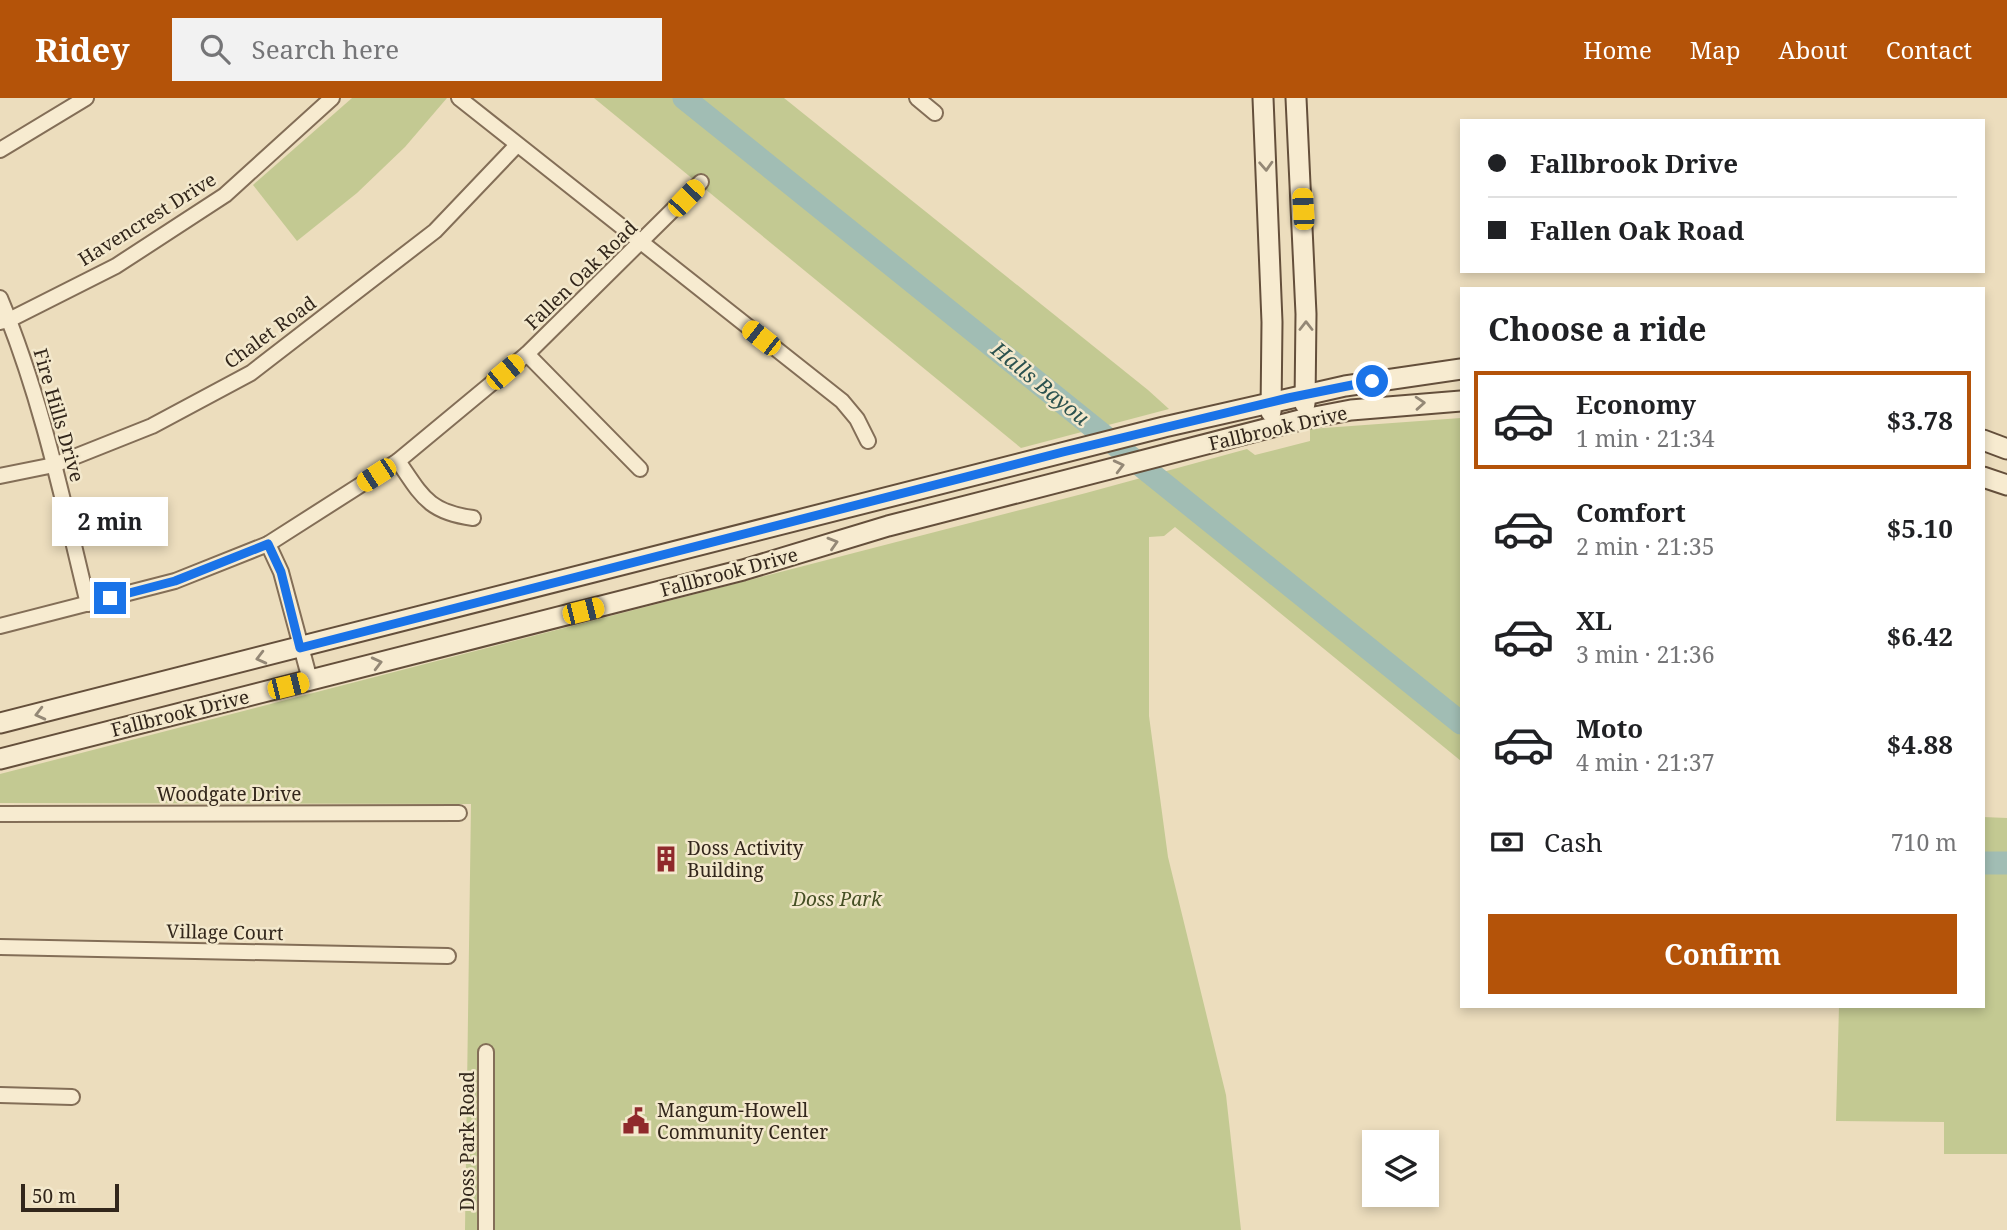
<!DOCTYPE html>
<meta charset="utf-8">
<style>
body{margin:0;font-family:"Noto Serif",serif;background:#f2f2f2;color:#202124;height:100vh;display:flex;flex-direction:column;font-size:26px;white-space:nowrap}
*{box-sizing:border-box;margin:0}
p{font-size:23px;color:#757577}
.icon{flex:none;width:38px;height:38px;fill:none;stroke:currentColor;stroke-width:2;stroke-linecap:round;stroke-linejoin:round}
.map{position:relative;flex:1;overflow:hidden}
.drawer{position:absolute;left:1460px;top:189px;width:525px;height:721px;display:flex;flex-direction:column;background:#fff;border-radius:0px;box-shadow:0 4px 10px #0003}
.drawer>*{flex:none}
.hud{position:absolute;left:1460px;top:21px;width:525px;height:154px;border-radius:0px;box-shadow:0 4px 10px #0003;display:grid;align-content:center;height:154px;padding:0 28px;background:#fff}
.buttons{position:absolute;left:1362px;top:1032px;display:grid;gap:14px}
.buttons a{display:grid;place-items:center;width:77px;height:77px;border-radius:0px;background:#fff;box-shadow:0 4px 10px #0003;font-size:35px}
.scale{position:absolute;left:21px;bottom:18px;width:98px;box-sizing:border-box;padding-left:7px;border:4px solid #32261b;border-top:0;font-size:19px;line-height:24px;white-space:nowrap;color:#32261b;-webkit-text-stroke:5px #f3e8cc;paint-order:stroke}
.end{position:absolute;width:32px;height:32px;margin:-16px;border:9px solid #1a73e8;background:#fff;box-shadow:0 0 0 4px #fff}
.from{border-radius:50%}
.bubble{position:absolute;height:49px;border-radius:0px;background:#fff;box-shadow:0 4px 10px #0003;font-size:23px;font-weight:700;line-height:49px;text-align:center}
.car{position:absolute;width:21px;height:42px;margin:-21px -10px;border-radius:9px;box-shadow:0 0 5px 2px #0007;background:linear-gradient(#f5c518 24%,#345 0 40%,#f5c518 0 76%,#345 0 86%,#f5c518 0)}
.hud b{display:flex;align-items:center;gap:24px;height:66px;font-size:26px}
.hud b+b{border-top:2px solid #e0e0e0}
.hud i{width:18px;height:18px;background:#202124}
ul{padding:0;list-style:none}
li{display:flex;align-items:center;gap:21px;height:98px;margin:0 14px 10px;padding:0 14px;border:4px solid transparent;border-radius:0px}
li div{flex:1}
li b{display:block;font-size:26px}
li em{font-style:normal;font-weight:700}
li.on{border-color:#b45309}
li>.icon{width:63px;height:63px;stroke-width:1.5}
h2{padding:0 28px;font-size:32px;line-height:84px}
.pay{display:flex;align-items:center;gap:18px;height:77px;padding:0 28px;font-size:26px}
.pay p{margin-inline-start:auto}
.button{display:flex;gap:14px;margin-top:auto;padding:14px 28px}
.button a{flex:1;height:80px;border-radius:0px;background:#b45309;color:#fff;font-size:28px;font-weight:700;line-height:80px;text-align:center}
header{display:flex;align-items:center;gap:42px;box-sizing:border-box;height:98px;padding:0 35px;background:#b45309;color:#fff}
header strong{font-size:33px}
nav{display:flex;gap:38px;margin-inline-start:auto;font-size:24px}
.search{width:490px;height:63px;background:#f2f2f2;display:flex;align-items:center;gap:18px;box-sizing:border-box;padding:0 24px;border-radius:0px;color:#757577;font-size:26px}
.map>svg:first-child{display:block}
.green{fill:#c3c992}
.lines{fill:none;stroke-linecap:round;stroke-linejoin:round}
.river{stroke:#a1bdb4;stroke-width:23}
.street-casing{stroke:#836e57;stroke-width:18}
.secondary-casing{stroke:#644f3b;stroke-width:23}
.street{stroke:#f7ebd0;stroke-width:14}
.secondary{stroke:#f7ebd0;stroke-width:19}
.oneway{stroke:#948876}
.route{stroke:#1a73e8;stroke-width:9}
.labels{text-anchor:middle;stroke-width:5;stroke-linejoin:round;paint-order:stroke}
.street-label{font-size:19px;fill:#32261b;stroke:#f3e8cc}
.poi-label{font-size:19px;fill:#32261b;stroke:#f3e8cc;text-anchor:start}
.park-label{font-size:19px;font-style:italic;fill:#444e23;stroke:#f3e8cc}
.water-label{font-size:21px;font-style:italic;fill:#2b524f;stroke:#f3e8cc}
</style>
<header>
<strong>Ridey</strong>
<div class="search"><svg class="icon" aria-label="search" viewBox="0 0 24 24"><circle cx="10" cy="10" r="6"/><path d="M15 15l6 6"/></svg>Search here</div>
<nav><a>Home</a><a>Map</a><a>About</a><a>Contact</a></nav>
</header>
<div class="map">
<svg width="2007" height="1132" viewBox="0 0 2007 1132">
<rect width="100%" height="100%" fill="#ecddbd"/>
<g class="green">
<polygon points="352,0 447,0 405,49 357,95 297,143 253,87"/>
<polygon points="594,0 784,0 1148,292 1169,311 1021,350"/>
<polygon points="1461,320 1461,663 1175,429 1164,438 1149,439 1149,618 1168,759 1226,997 1241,1132 465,1132 471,706 0,705 0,676 1086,395 1247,351 1255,357 1310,343 1310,331"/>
<polygon points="1983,719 2007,720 2007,1056 1944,1056 1944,1024 1836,1023 1839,908 1983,908"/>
</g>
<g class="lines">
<g class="river">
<polyline points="684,0 1461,625"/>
<polyline points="1983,765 2007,765"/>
</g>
<g class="street-casing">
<g id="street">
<polyline points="459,0 842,303 857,321 868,343"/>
<polyline points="917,0 935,15"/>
<polyline points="0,52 86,0"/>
<path d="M 0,200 C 41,298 63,403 88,506"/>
<polyline points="0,224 9,222 116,168 225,97 332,0"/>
<polyline points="527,256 640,371"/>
<path d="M 398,363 C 422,398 428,414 473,420"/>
<polyline points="0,378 54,367 152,328 251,275 435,133 517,47"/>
<polyline points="268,446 281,474 310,582"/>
<polyline points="0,528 175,483 268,446 398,363 527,256 701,84"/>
<polyline points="0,716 459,715"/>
<polyline points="0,849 448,858"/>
<polyline points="0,997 72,999"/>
<polyline points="486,1132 486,954"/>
</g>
</g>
<g class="secondary-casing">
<g id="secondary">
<polyline points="1263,0 1272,224 1271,314"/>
<polyline points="1296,0 1306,216 1305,306"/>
<polyline points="1983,342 2007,351"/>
<polyline points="1983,379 2007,387"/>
<polyline points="0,625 1164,329 1345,288 1461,271"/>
<polyline points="0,661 743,472 888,428 1304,321 1351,312 1461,303"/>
</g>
</g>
<use href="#street" class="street"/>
<use href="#secondary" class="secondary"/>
</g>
<defs><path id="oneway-chevron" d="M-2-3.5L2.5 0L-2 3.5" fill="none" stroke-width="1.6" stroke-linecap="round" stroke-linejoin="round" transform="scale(1.75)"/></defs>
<g class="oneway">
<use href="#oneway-chevron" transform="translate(1266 68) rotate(87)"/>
<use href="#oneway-chevron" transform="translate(1306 228) rotate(-90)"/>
<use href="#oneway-chevron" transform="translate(1420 305) rotate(-4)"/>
<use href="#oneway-chevron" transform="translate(1119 368) rotate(-14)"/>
<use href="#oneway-chevron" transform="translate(833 445) rotate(-17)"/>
<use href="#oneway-chevron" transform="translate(261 560) rotate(166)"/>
<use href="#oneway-chevron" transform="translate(377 565) rotate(-14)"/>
<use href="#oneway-chevron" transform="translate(40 616) rotate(166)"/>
</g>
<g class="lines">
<polyline class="route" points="110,500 175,483 268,446 281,474 300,550 1063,354 1288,300 1372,283"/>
</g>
<defs>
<g id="building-bare" transform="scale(2.1)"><path d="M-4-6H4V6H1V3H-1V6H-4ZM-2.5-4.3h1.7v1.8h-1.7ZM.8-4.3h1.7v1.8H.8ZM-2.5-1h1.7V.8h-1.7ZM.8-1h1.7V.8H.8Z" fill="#8f292b" stroke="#f3e8cc" stroke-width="2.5" paint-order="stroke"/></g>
<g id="civic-bare" transform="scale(2.1)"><path d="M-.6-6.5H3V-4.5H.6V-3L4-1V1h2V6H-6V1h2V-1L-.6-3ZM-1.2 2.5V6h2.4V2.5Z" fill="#8f292b" stroke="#f3e8cc" stroke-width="2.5" paint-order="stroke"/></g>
</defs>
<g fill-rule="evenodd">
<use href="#building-bare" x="666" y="761"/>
<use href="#civic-bare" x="636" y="1023"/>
</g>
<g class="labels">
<g class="street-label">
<text transform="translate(147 121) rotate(-32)" y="7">Havencrest Drive</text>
<text transform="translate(581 177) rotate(-44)" y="7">Fallen Oak Road</text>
<text transform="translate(270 234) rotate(-36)" y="7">Chalet Road</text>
<text transform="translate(59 317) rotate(74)" y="7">Fire Hills Drive</text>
<text transform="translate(1278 330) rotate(-13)" y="7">Fallbrook Drive</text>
<text transform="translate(729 474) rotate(-15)" y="7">Fallbrook Drive</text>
<text transform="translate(180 615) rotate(-14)" y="7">Fallbrook Drive</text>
<text x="229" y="703">Woodgate Drive</text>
<text transform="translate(225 834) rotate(1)" y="7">Village Court</text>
<text transform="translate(467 1043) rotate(-90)" y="7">Doss Park Road</text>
</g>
<g class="poi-label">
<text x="687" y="757">Doss Activity<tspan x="687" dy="22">Building</tspan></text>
<text x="657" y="1019">Mangum-Howell<tspan x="657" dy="22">Community Center</tspan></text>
</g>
<g class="park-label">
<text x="837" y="808">Doss Park</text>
</g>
<g class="water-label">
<text transform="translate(1040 286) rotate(39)" y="7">Halls Bayou</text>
</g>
</g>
</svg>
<div class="buttons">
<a><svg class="icon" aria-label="layers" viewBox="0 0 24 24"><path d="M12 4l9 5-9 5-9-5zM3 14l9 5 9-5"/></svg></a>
</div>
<div class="scale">50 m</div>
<i class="end from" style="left:1372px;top:283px"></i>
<i class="end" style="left:110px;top:500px"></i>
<div class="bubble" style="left:52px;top:399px;width:116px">2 min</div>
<i class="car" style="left:686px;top:100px;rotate:44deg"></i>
<i class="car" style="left:1303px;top:111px;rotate:357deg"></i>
<i class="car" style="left:761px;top:240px;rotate:308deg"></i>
<i class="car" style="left:505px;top:274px;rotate:50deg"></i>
<i class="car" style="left:376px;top:377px;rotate:237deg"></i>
<i class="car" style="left:583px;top:513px;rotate:76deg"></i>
<i class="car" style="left:288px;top:588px;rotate:76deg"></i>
<div class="hud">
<b><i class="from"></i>Fallbrook Drive</b>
<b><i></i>Fallen Oak Road</b>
</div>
<section class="drawer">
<h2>Choose a ride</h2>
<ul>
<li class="on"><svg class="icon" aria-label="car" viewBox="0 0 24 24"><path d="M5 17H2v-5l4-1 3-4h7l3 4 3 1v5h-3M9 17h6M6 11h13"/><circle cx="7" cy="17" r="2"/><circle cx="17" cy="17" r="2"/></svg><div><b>Economy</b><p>1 min · 21:34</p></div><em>$3.78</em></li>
<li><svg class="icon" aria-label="car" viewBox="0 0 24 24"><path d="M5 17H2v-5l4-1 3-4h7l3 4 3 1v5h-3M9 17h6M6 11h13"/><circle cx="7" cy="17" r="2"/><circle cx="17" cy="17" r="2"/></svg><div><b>Comfort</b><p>2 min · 21:35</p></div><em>$5.10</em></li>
<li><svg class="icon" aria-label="car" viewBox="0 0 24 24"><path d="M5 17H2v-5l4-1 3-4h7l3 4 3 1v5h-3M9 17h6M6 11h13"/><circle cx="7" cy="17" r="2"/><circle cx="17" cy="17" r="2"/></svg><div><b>XL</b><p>3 min · 21:36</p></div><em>$6.42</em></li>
<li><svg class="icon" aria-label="car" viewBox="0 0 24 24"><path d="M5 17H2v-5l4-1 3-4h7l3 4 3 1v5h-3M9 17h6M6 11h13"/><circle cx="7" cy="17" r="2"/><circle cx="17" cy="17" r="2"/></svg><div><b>Moto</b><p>4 min · 21:37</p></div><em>$4.88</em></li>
</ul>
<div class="pay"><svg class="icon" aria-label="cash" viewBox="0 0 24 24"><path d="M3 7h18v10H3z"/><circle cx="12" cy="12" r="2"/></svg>Cash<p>710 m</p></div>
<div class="button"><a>Confirm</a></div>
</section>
</div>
